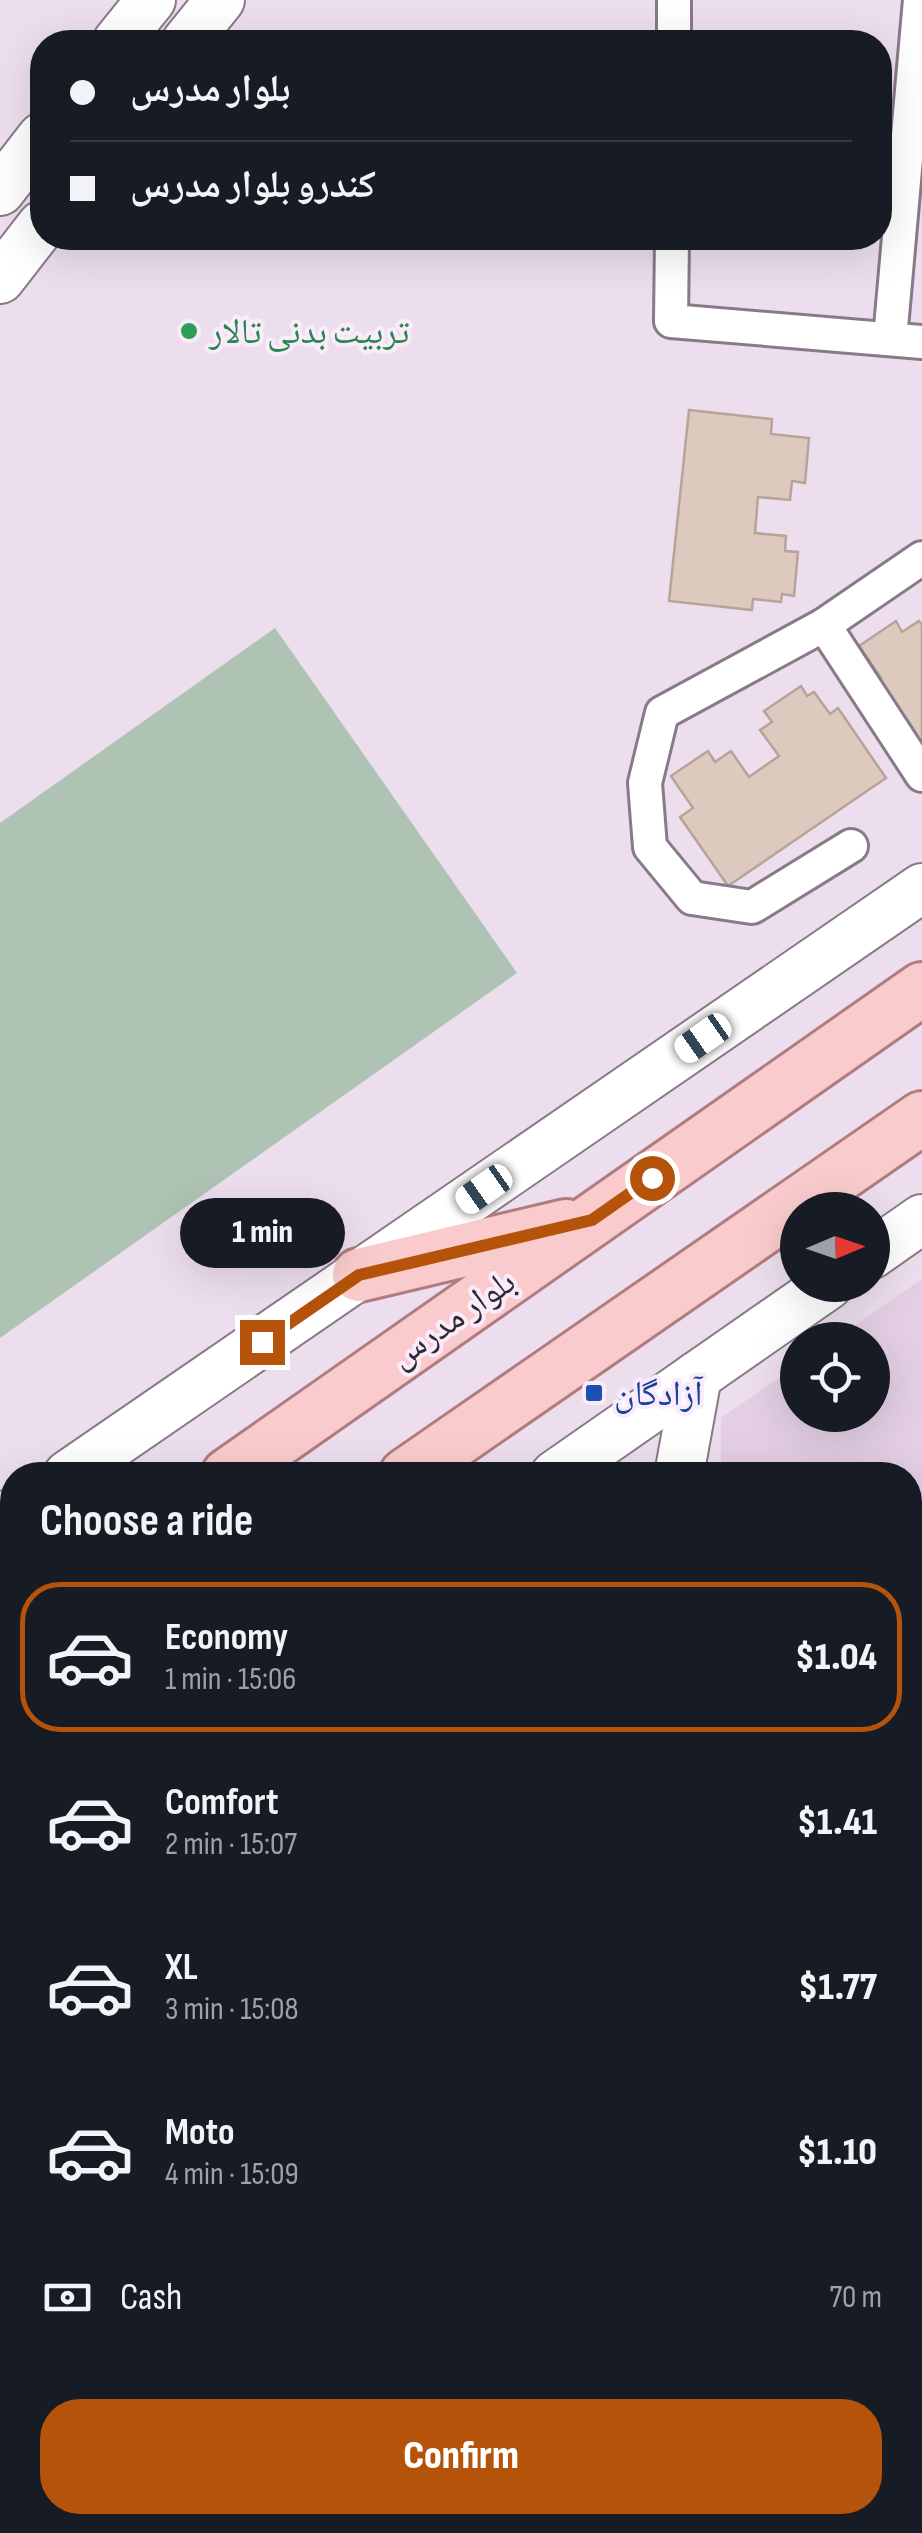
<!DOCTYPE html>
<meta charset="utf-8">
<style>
body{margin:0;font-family:"Sofia Sans Condensed","Noto Naskh Arabic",sans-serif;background:#242831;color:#f1f3f6;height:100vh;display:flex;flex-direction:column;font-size:38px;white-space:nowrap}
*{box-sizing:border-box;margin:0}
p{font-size:32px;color:#9ea1a6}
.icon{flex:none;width:55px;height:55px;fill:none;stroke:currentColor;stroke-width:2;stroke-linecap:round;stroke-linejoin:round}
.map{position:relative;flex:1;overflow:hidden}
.panel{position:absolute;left:0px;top:1462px;width:922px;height:1072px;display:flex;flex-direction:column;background:#171b24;border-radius:40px 40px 0 0;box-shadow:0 10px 40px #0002}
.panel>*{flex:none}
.banner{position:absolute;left:30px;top:30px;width:862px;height:220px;border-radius:40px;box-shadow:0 10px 40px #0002;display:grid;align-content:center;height:220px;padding:0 40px;background:#171b24}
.needle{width:65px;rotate:88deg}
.tools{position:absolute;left:780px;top:1192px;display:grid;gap:20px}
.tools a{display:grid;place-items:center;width:110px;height:110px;border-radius:50%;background:#171b24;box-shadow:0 10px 40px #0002;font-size:50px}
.end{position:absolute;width:45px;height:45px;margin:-22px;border:12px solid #b45309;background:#fff;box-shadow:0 0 0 5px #fff}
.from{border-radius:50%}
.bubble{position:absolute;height:70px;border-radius:35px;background:#171b24;box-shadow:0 10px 40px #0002;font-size:32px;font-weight:800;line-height:70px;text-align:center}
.car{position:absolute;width:30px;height:60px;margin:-30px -15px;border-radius:12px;box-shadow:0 0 8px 2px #0007;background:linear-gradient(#fff 24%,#345 0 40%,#fff 0 76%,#345 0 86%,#fff 0)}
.banner b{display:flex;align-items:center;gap:35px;height:95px;font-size:38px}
.banner b+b{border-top:2px solid #363941}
.banner i{width:25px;height:25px;background:#f1f3f6}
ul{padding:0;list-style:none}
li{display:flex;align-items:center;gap:30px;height:150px;margin:0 20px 15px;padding:0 20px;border:5px solid transparent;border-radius:40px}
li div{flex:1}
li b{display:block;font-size:38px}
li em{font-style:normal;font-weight:800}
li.active{border-color:#b45309}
li>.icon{width:90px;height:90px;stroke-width:1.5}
h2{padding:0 40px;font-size:45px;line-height:120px}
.pay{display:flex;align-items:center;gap:25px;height:110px;padding:0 40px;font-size:38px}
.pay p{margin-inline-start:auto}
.primary-button{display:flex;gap:20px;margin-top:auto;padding:20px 40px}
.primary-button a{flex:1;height:115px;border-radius:40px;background:#b45309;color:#fff;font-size:40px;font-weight:800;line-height:115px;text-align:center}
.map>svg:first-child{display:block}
.built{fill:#e3cee4}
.green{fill:#aec3b3}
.building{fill:#dec9bf;stroke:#b6a399;stroke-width:2.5}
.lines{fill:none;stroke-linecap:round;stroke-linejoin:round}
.lane-casing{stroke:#887a88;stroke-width:22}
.street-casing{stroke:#887a88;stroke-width:38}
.secondary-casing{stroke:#887a88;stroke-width:52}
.primary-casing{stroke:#b07c7f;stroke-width:58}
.lane{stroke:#fff;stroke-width:18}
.street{stroke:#fff;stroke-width:32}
.secondary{stroke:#fff;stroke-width:48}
.primary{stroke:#f9cbcc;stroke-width:52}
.route{stroke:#b45309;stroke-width:12}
.leisure-dot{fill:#2e9e5b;stroke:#faebfb;stroke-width:4}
.transit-dot{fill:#1a4fb4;stroke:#faebfb;stroke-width:4}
.labels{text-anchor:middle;stroke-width:8;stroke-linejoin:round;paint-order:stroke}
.leisure-label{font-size:35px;fill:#27864d;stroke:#faebfb;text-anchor:start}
.street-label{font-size:35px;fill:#2f2930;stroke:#faebfb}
.transit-label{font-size:35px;fill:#164399;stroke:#faebfb;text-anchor:start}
</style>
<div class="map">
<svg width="922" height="2533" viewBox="0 0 922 2533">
<rect width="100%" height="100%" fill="#eddeee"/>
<polygon class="built" points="922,1279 922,2533 713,2533 713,2523 910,2522 910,1475 721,1475 721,1418 797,1365 798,1415 872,1415 872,1340 834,1340"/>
<polygon class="green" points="275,628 517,973 0,1338 0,823"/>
<g class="building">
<polygon points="689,410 772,419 771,434 809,438 805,483 792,481 790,500 758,497 755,533 786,536 785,551 798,552 794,596 782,594 781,602 753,599 752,610 669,601"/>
<polygon points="896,621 902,632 919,621 922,625 922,752 868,687 881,678 859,646"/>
<polygon points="801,686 807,696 814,692 830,714 838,708 886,778 728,886 680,817 693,808 671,776 708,751 715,762 731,751 749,777 779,756 760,730 772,722 764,711"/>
</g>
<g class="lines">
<g class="lane-casing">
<g id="lane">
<polyline points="268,2533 273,2522"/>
<polyline points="371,2533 373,2522"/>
</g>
</g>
<g class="street-casing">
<g id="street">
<polyline points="674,42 674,0"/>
<polyline points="672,238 671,321 922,342"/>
<polyline points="890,339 920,0"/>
<polyline points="824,625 922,775"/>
<polyline points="851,846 752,907 692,898 650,847 645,783 662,713 824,625 922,558"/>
</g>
</g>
<g class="secondary-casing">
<g id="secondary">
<polyline points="117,42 151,0"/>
<polyline points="186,42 220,0"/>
<polyline points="0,191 42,137"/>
<polyline points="0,279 42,225"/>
<polyline points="872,1254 922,1219"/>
<polyline points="68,1475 922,888"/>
<polyline points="555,1475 828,1285"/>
<polyline points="679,1475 697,1376"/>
<polyline points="0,1522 12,1513"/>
<polyline points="0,1861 12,1852"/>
<polyline points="577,2522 577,2533"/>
<polyline points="668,2522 668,2533"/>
</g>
</g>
<g class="primary-casing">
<g id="primary">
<polyline points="359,1275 566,1226"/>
<polyline points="228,1475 922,989"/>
<polyline points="406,1475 922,1118"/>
<polyline points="0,1635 12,1626"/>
<polyline points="0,1755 12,1746"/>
</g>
</g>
<use href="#lane" class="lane"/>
<use href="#street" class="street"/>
<use href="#secondary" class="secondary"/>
<use href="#primary" class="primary"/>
</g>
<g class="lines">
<polyline class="route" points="262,1342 359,1275 592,1220 652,1178"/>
</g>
<circle class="leisure-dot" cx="189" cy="331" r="10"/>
<rect class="transit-dot" x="584" y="1383" width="20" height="20" rx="5"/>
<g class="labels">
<g class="leisure-label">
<text x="209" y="343">تربیت بدنی تالار</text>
</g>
<g class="street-label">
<text transform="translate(452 1318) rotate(-35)" y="12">بلوار مدرس</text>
</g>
<g class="transit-label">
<text x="614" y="1405">آزادگان</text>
</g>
</g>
</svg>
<div class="tools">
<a><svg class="needle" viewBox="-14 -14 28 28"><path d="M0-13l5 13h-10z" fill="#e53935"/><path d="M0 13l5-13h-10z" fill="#9ea1a6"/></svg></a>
<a><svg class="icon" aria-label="locate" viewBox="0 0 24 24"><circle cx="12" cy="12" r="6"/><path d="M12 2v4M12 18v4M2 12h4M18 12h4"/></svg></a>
</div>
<i class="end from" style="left:652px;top:1178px"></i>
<i class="end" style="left:262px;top:1342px"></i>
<div class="bubble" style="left:180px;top:1198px;width:165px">1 min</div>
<i class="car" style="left:703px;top:1038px;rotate:235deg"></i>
<i class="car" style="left:484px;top:1189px;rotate:235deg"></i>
<div class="banner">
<b><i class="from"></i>بلوار مدرس</b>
<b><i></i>کندرو بلوار مدرس</b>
</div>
<section class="panel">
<h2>Choose a ride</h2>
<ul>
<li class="active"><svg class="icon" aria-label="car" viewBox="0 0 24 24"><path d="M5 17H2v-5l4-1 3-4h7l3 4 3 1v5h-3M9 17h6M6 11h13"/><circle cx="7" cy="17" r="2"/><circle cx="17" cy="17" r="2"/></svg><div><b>Economy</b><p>1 min · 15:06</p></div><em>$1.04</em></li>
<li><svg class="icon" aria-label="car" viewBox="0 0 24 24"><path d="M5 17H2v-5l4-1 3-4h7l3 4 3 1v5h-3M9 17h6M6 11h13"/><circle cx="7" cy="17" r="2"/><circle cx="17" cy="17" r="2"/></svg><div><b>Comfort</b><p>2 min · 15:07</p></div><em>$1.41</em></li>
<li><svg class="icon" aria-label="car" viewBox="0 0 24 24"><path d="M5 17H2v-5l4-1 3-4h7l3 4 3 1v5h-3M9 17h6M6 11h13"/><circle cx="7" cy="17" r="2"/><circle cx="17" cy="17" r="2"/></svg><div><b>XL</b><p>3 min · 15:08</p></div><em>$1.77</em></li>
<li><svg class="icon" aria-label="car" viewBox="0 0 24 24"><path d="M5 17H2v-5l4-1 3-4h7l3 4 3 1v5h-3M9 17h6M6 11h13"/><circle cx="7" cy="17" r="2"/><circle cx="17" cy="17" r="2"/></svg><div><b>Moto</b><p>4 min · 15:09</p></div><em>$1.10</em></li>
</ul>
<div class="pay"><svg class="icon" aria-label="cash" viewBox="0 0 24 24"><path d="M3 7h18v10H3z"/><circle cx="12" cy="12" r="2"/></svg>Cash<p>70 m</p></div>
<div class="primary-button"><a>Confirm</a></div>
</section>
</div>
